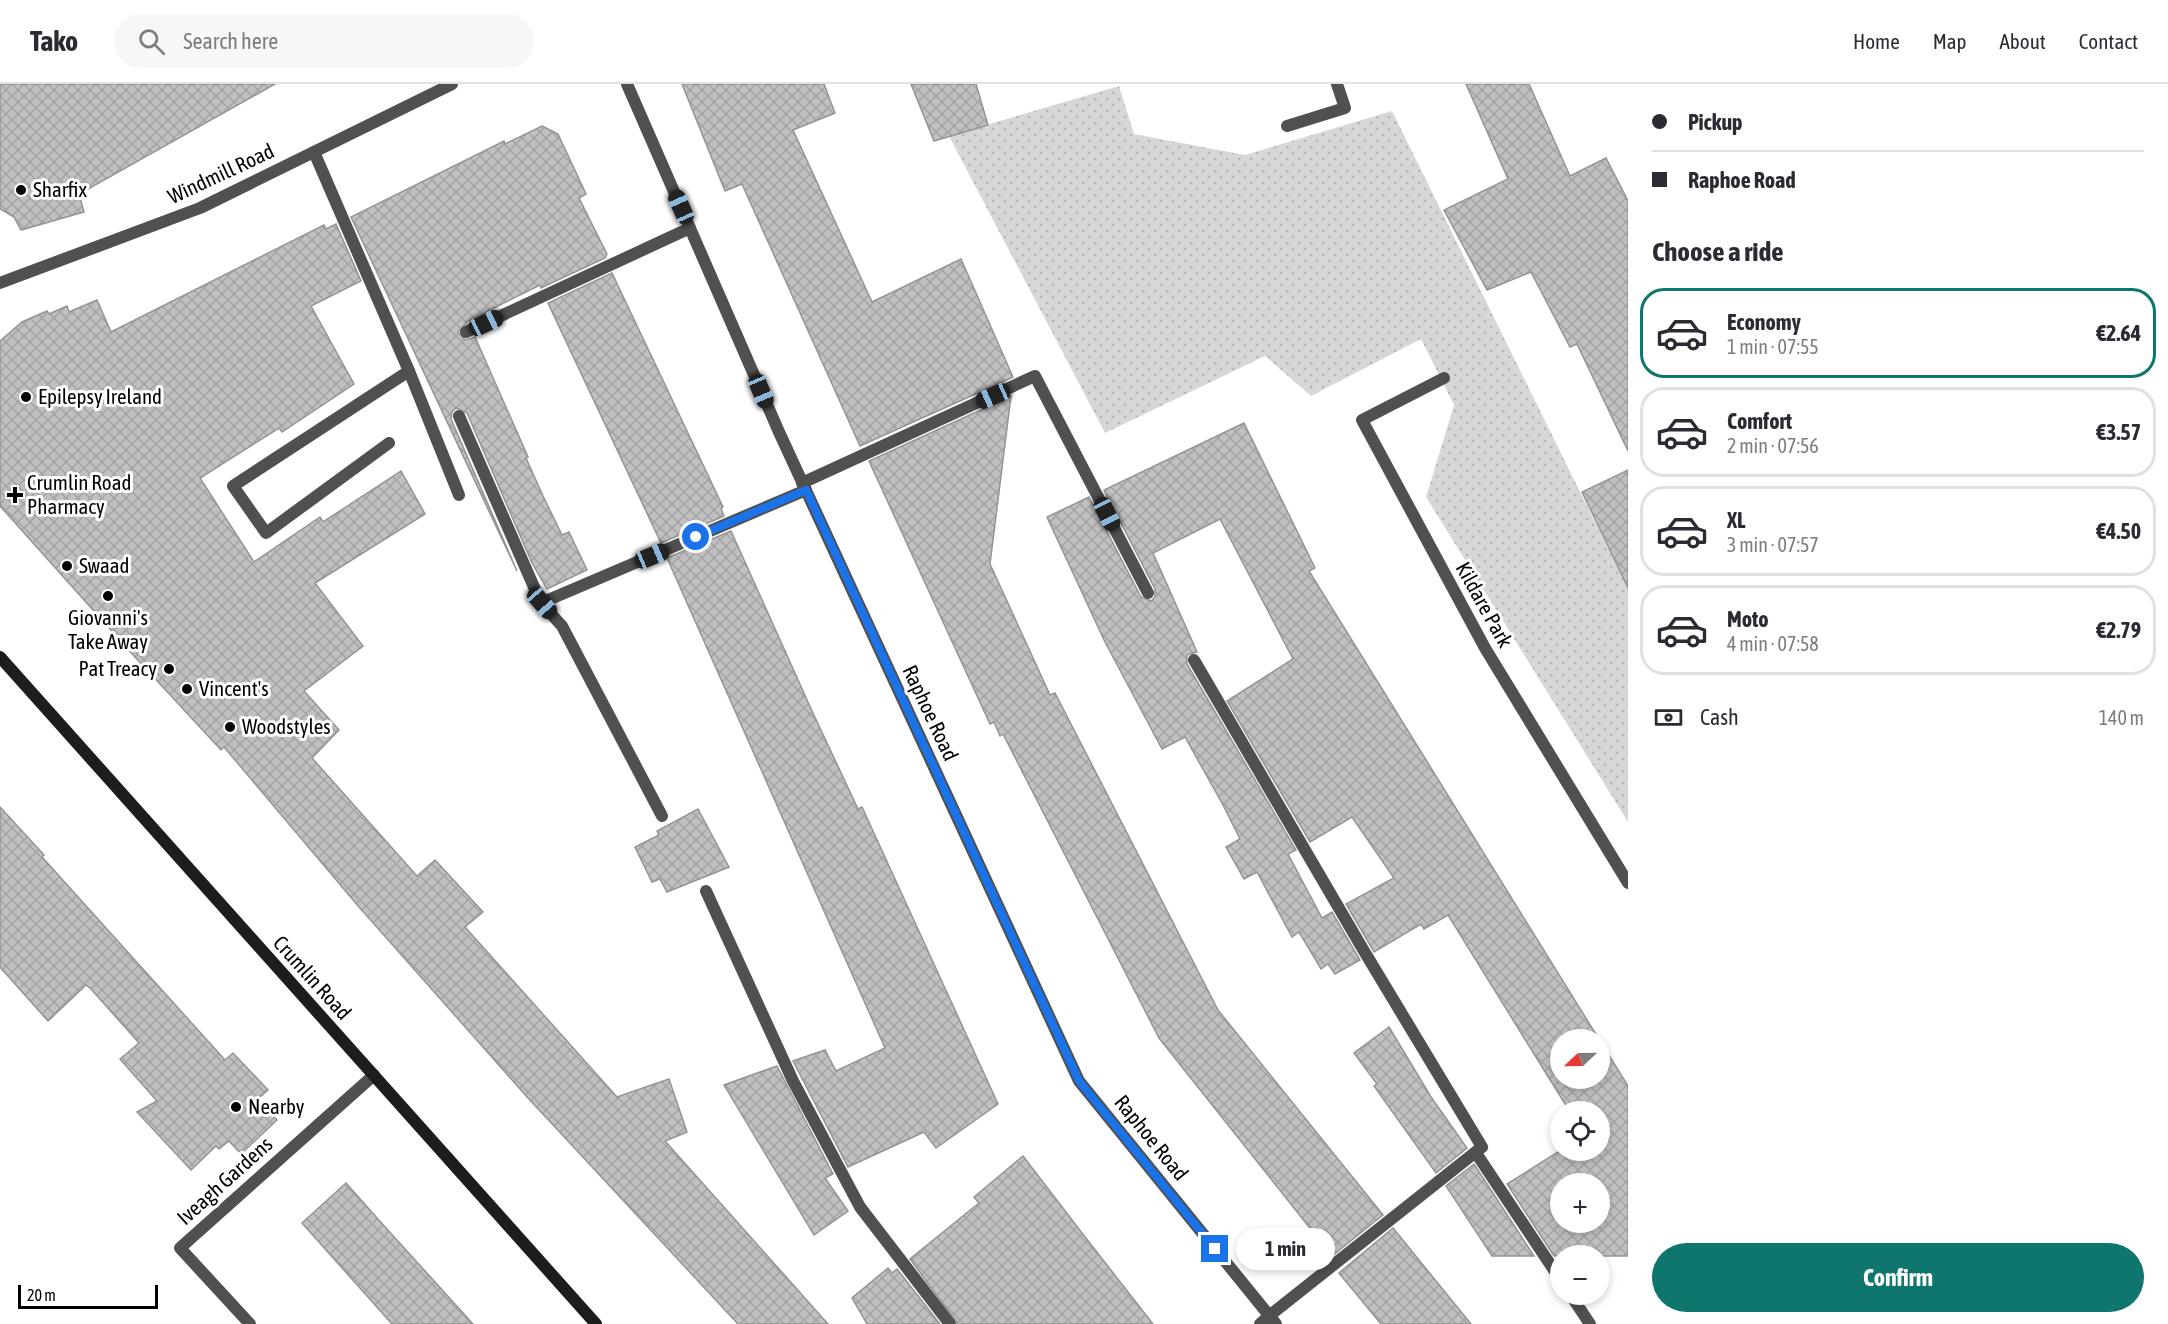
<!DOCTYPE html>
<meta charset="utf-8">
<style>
body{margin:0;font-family:"Asap Condensed",sans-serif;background:#f7f7f7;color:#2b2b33;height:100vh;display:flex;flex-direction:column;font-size:22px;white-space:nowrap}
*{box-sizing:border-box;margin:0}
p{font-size:20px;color:#7c7c81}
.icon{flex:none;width:33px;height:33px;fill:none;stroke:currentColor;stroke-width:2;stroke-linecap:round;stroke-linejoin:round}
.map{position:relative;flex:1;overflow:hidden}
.panel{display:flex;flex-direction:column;background:#fff;width:540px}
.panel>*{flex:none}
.hud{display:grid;align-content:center;height:132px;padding:0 24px;background:#fff}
.needle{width:39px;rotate:248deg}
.buttons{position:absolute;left:1550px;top:945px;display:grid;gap:12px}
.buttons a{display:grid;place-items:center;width:60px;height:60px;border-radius:50%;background:#fff;box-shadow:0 3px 9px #0003;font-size:30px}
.scale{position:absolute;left:18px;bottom:15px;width:140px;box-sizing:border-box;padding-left:6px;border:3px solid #000;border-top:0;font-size:16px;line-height:21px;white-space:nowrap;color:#000;-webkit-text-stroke:4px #fff;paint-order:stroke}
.end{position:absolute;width:27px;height:27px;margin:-14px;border:8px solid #1a73e8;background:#fff;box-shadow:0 0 0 3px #fff}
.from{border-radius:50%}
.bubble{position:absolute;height:42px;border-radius:21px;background:#fff;box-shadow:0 3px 9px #0003;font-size:20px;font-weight:700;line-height:42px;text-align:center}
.car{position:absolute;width:18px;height:36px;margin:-18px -9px;border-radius:8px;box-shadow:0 0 4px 2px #0007;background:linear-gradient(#222 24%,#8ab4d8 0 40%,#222 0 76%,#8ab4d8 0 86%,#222 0)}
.hud b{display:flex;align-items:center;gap:21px;height:57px;font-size:22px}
.hud b+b{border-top:2px solid #e1e1e2}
.hud i{width:15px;height:15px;background:#2b2b33}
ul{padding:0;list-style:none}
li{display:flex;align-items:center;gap:18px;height:90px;margin:0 12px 9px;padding:0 12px;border:3px solid #e1e1e2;border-radius:24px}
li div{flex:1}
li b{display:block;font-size:22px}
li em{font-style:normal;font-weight:700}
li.on{border-color:#0f766e}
li>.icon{width:54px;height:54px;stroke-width:1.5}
h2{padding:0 24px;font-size:27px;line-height:72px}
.pay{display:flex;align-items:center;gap:15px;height:66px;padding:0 24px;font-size:22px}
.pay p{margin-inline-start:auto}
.action{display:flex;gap:12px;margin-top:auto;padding:12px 24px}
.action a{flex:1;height:69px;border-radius:36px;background:#0f766e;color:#fff;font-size:24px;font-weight:700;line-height:69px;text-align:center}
header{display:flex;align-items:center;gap:36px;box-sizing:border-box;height:84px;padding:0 30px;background:#fff;border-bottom:2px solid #e1e1e2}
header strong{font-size:28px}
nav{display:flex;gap:33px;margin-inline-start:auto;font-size:21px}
.search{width:420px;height:54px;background:#f7f7f7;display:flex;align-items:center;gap:15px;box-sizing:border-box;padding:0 21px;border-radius:33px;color:#7c7c81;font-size:22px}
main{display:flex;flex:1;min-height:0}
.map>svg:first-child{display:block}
.grass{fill:url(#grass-dots)}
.building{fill:url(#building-cross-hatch);stroke:#949494;stroke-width:1.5;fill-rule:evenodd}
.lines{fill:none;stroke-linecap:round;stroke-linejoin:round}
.service{stroke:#505050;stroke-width:12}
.minor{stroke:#505050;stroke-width:12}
.secondary{stroke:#1d1d1d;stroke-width:12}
.route{stroke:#1a73e8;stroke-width:8}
.poi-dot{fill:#000;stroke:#fff;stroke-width:2}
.labels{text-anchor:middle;stroke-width:6;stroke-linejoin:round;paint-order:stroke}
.street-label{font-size:21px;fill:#000;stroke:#fff}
.poi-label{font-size:21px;fill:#000;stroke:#fff;text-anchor:start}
</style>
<header>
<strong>Tako</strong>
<div class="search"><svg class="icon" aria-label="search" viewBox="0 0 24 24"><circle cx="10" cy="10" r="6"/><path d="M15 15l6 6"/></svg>Search here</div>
<nav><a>Home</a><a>Map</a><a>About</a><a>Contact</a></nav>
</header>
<main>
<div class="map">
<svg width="1628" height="1240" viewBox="0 0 1628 1240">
<defs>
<pattern id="grass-dots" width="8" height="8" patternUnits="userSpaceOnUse" patternTransform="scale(1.5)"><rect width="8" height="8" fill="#d7d7d7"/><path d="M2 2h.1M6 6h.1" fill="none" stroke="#b7b7b7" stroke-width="1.8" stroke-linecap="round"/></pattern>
<pattern id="building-cross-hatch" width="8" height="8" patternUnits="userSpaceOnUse" patternTransform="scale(1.5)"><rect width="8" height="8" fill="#c0c0c0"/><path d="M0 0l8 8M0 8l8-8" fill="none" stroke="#a3a3a3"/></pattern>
</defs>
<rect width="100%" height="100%" fill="#fff"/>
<polygon class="grass" points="1119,2 1134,50 1245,71 1392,27 1628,505 1628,738 1426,413 1454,321 1421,255 1311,312 1265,272 1105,349 949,52"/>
<g class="building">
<polygon points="0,0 275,0 79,110 84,128 21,146 14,133 0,125"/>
<polygon points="682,0 824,0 835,29 793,46 872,218 961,175 1013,293 860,362 742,100 725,107"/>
<polygon points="911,0 976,0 988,41 934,57"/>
<polygon points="1466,0 1529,0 1570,92 1606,74 1628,117 1628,367 1577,260 1570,263 1531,188 1487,206 1444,126 1508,95"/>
<polygon points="542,42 558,50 586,110 579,114 607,170 605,174 541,204 540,201 468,237 458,248 465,256 475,253 528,373 526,374 543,412 562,451 569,448 587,486 547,505 532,479 467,329 456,324 452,328 451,335 517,487 351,133 504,57 505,60"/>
<polygon points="336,140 361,197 311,222 354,300 282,348 279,344 200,394 254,478 320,433 323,438 401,387 425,430 315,499 363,562 304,607 339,646 312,674 417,792 435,776 483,828 465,843 617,1013 669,995 687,1048 665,1057 828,1240 738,1240 528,1014 359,823 224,663 221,666 135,573 0,422 0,257 22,238 47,227 49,230 67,222 69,228 97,216 111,248 324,141 326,145"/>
<polygon points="612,189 723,423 721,424 724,432 661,459 548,219"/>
<polygon points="1011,312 990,480 1050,611 1055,609 1218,926 1383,1131 1332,1172 1159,954 1003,650 1000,652 994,638 990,640 869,377"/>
<path d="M 1244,339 L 1315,484 L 1309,487 L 1628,1002 L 1628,1172 L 1554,1172 L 1507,1100 L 1561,1066 L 1599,1066 L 1599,1028 L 1570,1028 L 1448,831 L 1424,845 L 1421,840 L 1374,868 L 1346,820 L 1394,794 L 1352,733 L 1310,758 L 1227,617 L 1293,575 L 1220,435 L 1153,469 L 1197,568 L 1187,571 L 1187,580 L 1296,766 L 1288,770 L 1322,834 L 1332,828 L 1360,876 L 1335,890 L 1328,880 L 1321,885 L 1299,848 L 1292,853 L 1257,788 L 1244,795 L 1226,763 L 1240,755 L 1223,721 L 1185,653 L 1162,665 L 1105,558 L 1047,433 L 1089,413 L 1141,513 L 1151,517 L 1155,513 L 1155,505 L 1104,406 ZM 1560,956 L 1599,956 L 1599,994 L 1560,994 ZM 1560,1100 L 1599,1100 L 1599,1138 L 1560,1138 Z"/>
<polygon points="1628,386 1628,504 1582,408"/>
<polygon points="731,447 812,627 858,725 862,723 998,1020 936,1064 924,1048 848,1083 793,977 825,966 836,987 885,964 667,474"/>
<polygon points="0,723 44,771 42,773 225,976 233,969 268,1006 258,1015 277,1036 241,1070 229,1057 219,1065 216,1062 191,1086 137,1028 157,1017 120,975 139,959 91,905 86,901 48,937 0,883"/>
<polygon points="698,725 729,783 667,808 660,795 652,798 635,763 659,751 657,747"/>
<polygon points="1389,943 1431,1013 1467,1064 1436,1089 1374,1002 1377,1000 1354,969"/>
<polygon points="777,982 833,1090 825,1094 848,1127 814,1151 724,1001"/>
<polygon points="1023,1072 1082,1149 1153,1240 958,1240 910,1175 979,1119 974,1113"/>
<polygon points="1474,1080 1534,1172 1492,1172 1446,1102"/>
<polygon points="346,1099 377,1134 473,1240 392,1240 302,1139"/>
<polygon points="1393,1144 1471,1240 1381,1240 1339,1189"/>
<polygon points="888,1184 892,1189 897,1185 940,1240 867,1240 852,1214"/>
</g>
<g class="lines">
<g class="service">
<polyline points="1287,42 1345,24 1337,0"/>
<polyline points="314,68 409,287 459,411"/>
<polyline points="466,248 690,144"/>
<polyline points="459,332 541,519 562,542 662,732"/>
<polyline points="389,359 266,449 233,402 409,287"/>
<polyline points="802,399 1035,292 1148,509"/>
<polyline points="541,519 806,406"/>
<polyline points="1194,576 1364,867 1482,1063 1269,1232"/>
<polyline points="706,807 793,997 860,1123 950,1240"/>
<polyline points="1476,1069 1560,1195"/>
<polyline points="1570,1210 1590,1240"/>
</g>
<g class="minor">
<polyline points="627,0 779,348 1079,997 1276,1240"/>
<polyline points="0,199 200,124 452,0"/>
<polyline points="1444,294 1362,336 1485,564 1628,799"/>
<polyline points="250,1240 180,1164 374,991"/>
<polyline points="1260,1240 1269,1232"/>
</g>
<polyline class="secondary" points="0,573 596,1240"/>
</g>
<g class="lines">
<polyline class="route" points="696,453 806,406 1079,997 1215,1165"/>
</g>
<g class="poi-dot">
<circle cx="21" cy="106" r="6"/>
<circle cx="26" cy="313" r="6"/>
<path d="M12 402h6v6h6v6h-6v6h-6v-6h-6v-6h6z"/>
<circle cx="67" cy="482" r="6"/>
<circle cx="108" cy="512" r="6"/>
<circle cx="169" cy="585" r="6"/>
<circle cx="187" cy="605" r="6"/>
<circle cx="230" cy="643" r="6"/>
<circle cx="236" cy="1023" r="6"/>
</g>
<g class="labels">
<g class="street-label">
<text transform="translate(221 90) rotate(-25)" y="7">Windmill Road</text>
<text transform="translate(1484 521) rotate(61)" y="7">Kildare Park</text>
<text transform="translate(930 629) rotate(65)" y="7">Raphoe Road</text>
<text transform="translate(312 894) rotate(48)" y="7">Crumlin Road</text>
<text transform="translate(1151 1054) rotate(51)" y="7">Raphoe Road</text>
<text transform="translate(225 1097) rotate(-42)" y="7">Iveagh Gardens</text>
</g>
<g class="poi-label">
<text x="33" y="113">Sharfix</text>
<text x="38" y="320">Epilepsy Ireland</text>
<text x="27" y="406">Crumlin Road<tspan x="27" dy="24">Pharmacy</tspan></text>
<text x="79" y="489">Swaad</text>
<text x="108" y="541" text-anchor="middle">Giovanni's<tspan x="108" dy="24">Take Away</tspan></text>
<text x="157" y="592" text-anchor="end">Pat Treacy</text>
<text x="199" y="612">Vincent's</text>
<text x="242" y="650">Woodstyles</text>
<text x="248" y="1030">Nearby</text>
</g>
</g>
</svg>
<div class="buttons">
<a><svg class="needle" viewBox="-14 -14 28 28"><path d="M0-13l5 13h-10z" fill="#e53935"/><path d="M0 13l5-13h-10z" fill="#7c7c81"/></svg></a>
<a><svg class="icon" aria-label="locate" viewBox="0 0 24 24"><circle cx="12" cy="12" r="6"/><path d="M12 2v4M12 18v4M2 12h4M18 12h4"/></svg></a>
<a>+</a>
<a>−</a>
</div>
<div class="scale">20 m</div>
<i class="end from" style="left:696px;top:453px"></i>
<i class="end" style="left:1215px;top:1165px"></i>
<div class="bubble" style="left:1236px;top:1144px;width:99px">1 min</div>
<i class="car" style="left:681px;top:123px;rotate:336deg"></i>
<i class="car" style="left:486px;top:239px;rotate:65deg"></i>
<i class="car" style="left:761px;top:307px;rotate:157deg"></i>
<i class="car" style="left:993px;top:312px;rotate:246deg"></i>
<i class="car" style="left:1107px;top:430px;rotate:153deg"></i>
<i class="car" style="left:652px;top:472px;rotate:67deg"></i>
<i class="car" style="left:542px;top:519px;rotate:139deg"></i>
</div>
<section class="panel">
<div class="hud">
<b><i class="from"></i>Pickup</b>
<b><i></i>Raphoe Road</b>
</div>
<h2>Choose a ride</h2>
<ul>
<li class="on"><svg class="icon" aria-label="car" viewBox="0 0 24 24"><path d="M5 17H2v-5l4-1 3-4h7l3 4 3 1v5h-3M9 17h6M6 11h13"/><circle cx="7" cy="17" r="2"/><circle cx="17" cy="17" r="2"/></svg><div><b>Economy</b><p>1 min · 07:55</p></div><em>€2.64</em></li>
<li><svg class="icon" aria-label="car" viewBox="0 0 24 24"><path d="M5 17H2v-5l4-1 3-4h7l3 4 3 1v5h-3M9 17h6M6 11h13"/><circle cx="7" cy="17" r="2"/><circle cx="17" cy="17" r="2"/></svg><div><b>Comfort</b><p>2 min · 07:56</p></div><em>€3.57</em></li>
<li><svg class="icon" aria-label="car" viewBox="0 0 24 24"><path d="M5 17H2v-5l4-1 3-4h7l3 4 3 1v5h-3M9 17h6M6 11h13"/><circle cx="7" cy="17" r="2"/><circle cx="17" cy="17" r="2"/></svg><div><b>XL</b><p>3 min · 07:57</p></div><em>€4.50</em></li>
<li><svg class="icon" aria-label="car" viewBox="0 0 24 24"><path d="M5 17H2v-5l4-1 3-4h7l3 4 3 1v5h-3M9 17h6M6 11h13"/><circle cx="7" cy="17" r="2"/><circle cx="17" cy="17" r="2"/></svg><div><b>Moto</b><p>4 min · 07:58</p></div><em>€2.79</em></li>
</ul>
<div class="pay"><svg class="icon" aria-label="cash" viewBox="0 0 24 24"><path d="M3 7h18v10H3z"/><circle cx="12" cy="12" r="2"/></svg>Cash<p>140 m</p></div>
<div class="action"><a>Confirm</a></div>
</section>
</main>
